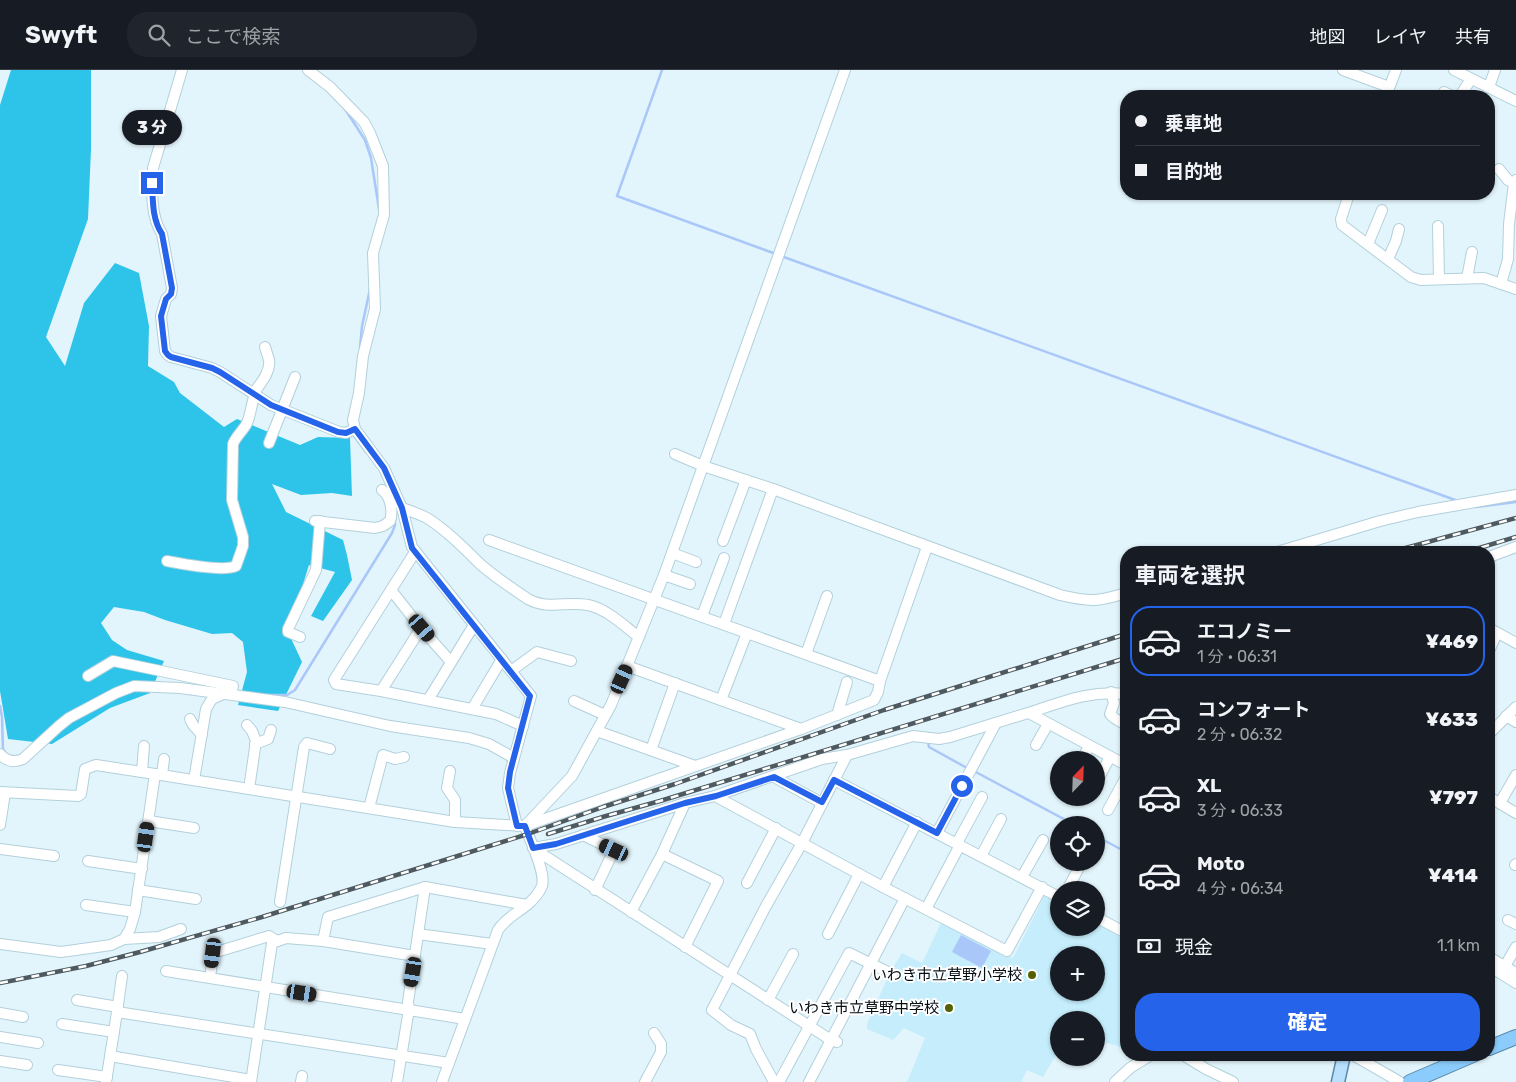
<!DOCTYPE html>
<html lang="ja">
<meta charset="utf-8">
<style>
body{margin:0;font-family:Rubik,"Noto Sans JP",sans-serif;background:#20242c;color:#f1f3f6;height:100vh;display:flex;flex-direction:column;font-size:19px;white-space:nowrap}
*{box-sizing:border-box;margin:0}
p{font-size:16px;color:#9ea1a6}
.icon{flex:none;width:28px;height:28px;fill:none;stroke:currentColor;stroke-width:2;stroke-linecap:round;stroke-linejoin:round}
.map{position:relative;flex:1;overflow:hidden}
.details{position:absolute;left:1120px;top:476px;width:375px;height:515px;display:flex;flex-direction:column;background:#171b24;border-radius:20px;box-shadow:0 1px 4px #0004}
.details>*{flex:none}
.hud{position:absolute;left:1120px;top:20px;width:375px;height:110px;border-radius:20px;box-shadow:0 1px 4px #0004;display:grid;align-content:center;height:110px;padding:0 15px;background:#171b24}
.needle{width:32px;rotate:23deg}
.fabs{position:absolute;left:1050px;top:681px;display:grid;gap:10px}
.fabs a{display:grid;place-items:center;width:55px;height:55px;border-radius:50%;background:#171b24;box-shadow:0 1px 4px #0004;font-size:25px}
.end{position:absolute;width:22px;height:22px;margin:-11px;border:6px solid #2563eb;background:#fff;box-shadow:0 0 0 2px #fff}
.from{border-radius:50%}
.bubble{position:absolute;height:35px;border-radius:18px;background:#171b24;box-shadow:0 1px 4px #0004;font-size:16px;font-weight:800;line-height:35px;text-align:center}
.car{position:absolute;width:15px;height:30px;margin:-15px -8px;border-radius:6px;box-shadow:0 0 4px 1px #0007;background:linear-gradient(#222 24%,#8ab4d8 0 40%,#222 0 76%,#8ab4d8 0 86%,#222 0)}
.hud b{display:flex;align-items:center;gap:18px;height:48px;font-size:19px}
.hud b+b{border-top:1px solid #363941}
.hud i{width:12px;height:12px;background:#f1f3f6}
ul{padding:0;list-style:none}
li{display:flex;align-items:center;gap:15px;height:70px;margin:0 10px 8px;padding:0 5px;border:2px solid transparent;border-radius:20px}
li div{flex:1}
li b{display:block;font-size:19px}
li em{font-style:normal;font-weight:800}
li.selected{border-color:#2563eb}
li>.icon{width:45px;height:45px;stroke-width:1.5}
h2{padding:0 15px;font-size:22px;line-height:60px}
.pay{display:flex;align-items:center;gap:12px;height:55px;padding:0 15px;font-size:19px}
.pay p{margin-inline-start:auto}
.action{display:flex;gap:10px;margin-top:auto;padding:10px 15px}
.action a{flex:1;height:58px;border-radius:20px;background:#2563eb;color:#fff;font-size:20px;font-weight:800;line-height:58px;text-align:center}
header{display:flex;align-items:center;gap:30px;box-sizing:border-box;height:70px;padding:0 25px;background:#171b24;border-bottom:1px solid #363941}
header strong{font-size:24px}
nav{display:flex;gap:28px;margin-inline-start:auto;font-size:18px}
.search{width:350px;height:45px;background:#20242c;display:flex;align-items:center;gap:12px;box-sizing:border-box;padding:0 18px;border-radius:20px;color:#9ea1a6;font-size:19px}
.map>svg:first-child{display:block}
.built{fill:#c5edfb;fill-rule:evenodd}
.forest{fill:#2ec4ea}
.water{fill:#aac7f9}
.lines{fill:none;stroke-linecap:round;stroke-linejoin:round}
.stream{stroke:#aac7f9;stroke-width:2.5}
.minor-casing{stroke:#b2d0db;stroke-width:12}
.major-casing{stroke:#5c89aa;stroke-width:15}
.highway-casing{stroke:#5c89aa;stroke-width:16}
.minor{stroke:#fff;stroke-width:10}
.major{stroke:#b9e0fd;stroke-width:12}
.highway{stroke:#8bccfc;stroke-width:14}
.rail-casing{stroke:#4e5a5f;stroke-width:4.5}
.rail{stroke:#fff;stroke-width:2.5;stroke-dasharray:8;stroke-linecap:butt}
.route{stroke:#2563eb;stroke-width:6}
.poi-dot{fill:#546101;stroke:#fff;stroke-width:2}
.labels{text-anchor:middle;stroke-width:4;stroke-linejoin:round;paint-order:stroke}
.poi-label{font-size:15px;fill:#040d11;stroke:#fff;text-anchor:end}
</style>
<header>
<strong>Swyft</strong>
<div class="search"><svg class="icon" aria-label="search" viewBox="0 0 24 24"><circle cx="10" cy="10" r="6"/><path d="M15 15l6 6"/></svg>ここで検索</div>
<nav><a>地図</a><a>レイヤ</a><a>共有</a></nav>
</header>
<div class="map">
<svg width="1516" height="1012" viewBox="0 0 1516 1012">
<rect width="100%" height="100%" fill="#e3f5fc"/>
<path class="built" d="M 1045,825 L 1059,832 L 1059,858 L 1096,858 L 1096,852 L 1126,869 L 1126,982 L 1118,976 L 1096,970 L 1096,950 L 1059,950 L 1059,980 L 1043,1007 L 1027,1000 L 1021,1012 L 907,1012 L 925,968 L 904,958 L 893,970 L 867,959 L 867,954 L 890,902 L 902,883 L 922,893 L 941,853 L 1013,888 ZM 1059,885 L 1096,885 L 1096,922 L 1059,922 Z"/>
<polygon class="forest" points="11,0 91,0 91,79 88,149 46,267 65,296 84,233 115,193 139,203 149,256 148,296 174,312 180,323 224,357 237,349 300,375 318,367 350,368 352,426 332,423 301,425 272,414 286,442 343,470 347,485 352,510 323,551 311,546 335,502 309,495 288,562 302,592 278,641 238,635 247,602 243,572 232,563 212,564 165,550 144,542 114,537 101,553 112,570 127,580 164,591 150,623 110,638 52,674 8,669 0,621 0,35"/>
<polygon class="water" points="961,865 991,881 982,898 952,882"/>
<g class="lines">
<g class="stream">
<polyline points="662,0 617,126 776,184"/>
<polyline points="345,39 365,70 371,88 379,139"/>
<polyline points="781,186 1458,431"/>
<polyline points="360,277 362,256 370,219"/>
<polyline points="354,366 366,382"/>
<polyline points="1472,436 1476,437 1516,432"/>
<polyline points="268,625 287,625 295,620 392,463 395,455 395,449"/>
<polyline points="0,636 2,647 3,679 5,682"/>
<polyline points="928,672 929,677 967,698"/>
<polyline points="972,700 1075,755"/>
<polyline points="1096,766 1126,782"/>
</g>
<g class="minor-casing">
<g id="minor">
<path d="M 182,0 L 153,98 C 152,120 150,145 162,164 L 172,218 L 171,224 L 166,229 L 161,246 L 165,281 L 168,285 L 171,287 L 212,298 L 220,302 L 271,335 L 339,362 L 346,363 L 355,359"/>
<path d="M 308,0 L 330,17 L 364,52 L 370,63 L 383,96 L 384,145 L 373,183 L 375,239 L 363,286 L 359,323 L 353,350 L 355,359 L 384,398 L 402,438 C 411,441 419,444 427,448 C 446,460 463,477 479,493 C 492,505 513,519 528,529 C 547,540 567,531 588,535 C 607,539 623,555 639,567"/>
<polyline points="1343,0 1389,17"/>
<polyline points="1454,0 1516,31"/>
<polyline points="1489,17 1495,0"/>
<polyline points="1444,22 1452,26"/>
<polyline points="1386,26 1396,0"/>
<polyline points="1460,26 1471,9"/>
<polyline points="1499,99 1508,110 1514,113"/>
<polyline points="1349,124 1341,149 1342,155 1411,207 1421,210 1484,208 1516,219"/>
<polyline points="1438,156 1439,209"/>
<polyline points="1368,174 1382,140"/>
<polyline points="1388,189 1396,171 1399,159"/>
<polyline points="1467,208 1472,182"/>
<polyline points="1501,214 1508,189 1509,154 1514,113 1516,110"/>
<path d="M 253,324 C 260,314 271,302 269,290 C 268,286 266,281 265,277"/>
<polyline points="269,373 295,307"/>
<path d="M 675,384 L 703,396 L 773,419 L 1060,525 C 1090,532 1097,532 1126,523"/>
<polyline points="402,438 412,477 531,626 510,703 508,718 517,756"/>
<path d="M 315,451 L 375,458 L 383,456 L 390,451 C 393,442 391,426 382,420"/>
<polyline points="489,470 880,611"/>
<polyline points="723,471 746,410"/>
<polyline points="415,482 334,610 336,614 381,621 496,644 523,656"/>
<polyline points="1277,482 1380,451 1418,442 1516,425"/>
<polyline points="672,483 696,492"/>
<polyline points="1489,487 1516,477"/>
<path d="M 167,491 C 183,494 223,502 236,496 L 243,476 L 243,467 L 232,430 L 233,374 C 236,366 243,361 247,353 C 251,344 251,334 255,325"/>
<polyline points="664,505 690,514"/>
<polyline points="391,520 421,558 451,592"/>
<polyline points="702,546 724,488"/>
<polyline points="724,554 773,419"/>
<polyline points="1489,558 1516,573"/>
<polyline points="300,567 288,562 288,559 316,500 320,451"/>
<polyline points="1489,581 1497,563"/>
<polyline points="806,584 827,526"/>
<polyline points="627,596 801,659 874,630 878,622 880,611 927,477"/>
<polyline points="511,601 537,582 571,591"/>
<polyline points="88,606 113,591 233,616 231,624"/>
<polyline points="381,621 421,558"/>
<polyline points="1111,622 1114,633 1110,644 1114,648 1126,655"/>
<polyline points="428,630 474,555"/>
<polyline points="721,630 747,563"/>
<polyline points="574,631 605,645"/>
<polyline points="472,639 502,589"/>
<polyline points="1029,643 1126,695"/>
<polyline points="837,645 847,612"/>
<polyline points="1506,646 1516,652"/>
<polyline points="190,649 193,655 202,665"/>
<polyline points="247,655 252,661 256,671 249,719"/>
<polyline points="597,661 695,696"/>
<polyline points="1489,664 1516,637"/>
<polyline points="255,674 268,669 271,660"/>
<polyline points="1036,675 1048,654"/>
<polyline points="651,680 675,613"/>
<path d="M 0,684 C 6,691 14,693 23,689 L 59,656 L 69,648 L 116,623 L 134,616 L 180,618 L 285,632 L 390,656 L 469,668 L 489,674 L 514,688"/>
<polyline points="1082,690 1089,676"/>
<polyline points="450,701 447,718 455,730 455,752"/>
<polyline points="142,702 144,676"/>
<polyline points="162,705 164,689"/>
<polyline points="774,707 822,733"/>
<polyline points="194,710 206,639 212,629 223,624"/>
<polyline points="834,710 1059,827"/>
<polyline points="1096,713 1110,687"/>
<polyline points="0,722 78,726 81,724 85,699 96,695 155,704"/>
<polyline points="715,726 883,817 1007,881 1042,817"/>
<polyline points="1489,727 1516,743"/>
<polyline points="1500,733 1516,705"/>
<polyline points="369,738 383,685 395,689 404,687"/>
<polyline points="1108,740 1126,707"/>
<polyline points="149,751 194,758"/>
<polyline points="0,755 5,723"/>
<polyline points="937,763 996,653"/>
<polyline points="583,765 614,780 595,820"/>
<polyline points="957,773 982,727"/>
<path d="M 533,778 L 556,774 L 685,733 L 715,726 L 822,689 L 847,685 L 913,666 L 939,669 L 950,667 C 976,659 1002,651 1028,643 C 1062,632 1090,620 1126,624"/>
<polyline points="0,779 54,786"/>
<polyline points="534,779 831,970 837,972"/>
<polyline points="662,784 718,811 685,877"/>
<polyline points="981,786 1001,749"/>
<polyline points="88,791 142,799"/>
<polyline points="1515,795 1516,794"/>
<polyline points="1022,807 1043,770"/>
<polyline points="747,813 776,758"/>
<polyline points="883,817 917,752"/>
<polyline points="138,820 196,829"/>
<polyline points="1067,820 1082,792"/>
<polyline points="280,832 304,677 307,673 330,679"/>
<polyline points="86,835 135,842"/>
<polyline points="926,839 960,775"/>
<polyline points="631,842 662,784 685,733"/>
<polyline points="1096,847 1126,863"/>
<polyline points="1508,850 1516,854"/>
<polyline points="418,864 492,874"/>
<polyline points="828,864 859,804"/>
<polyline points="124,869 159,867 181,859"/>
<polyline points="323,871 328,847 425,817 527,835"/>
<polyline points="0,874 61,882 111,875 124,869 130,859 135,842 155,704 455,752 525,756 801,659"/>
<polyline points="1489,887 1516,903"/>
<polyline points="1489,896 1516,913"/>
<polyline points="1505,896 1516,877"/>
<polyline points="166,901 465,949"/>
<polyline points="211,901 213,883 269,866 277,871"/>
<polyline points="77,930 118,937"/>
<polyline points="768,930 793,884"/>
<polyline points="117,942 122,906"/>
<polyline points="0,943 23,947"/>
<polyline points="62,954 114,962"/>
<polyline points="0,967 38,973"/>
<polyline points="1183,985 1206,999 1233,1012"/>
<polyline points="1353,985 1400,1012"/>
<polyline points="110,986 251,1010"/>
<polyline points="0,991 27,995"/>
<polyline points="58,1000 107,1007"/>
<polyline points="106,1012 117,942 449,993"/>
<polyline points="251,1012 272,873 286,868 323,871 415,886"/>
<polyline points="301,1012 302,1006"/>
<polyline points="397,1012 409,939 408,932 425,817"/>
<path d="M 442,1012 L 498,860 C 506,848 516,844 527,835 C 533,830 539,823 542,816 C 546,802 530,771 525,756 L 572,706 L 611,635 L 627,596 L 664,505 L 845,0"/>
<polyline points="645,1012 661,982 661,974 654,963"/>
<polyline points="774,1012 756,979 750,964 731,955 712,940 766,836 802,773 847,685"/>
<polyline points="779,1012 849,883 892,904"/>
<polyline points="809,1012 905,828"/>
<polyline points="1115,1012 1130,998 1151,985"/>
</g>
</g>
<g class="major-casing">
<polyline id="major" points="1338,1012 1344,985"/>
</g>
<g class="highway-casing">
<g id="highway">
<polyline points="1489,978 1516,967"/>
<polyline points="1410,1012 1473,985"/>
</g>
</g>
<use href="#minor" class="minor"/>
<use href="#major" class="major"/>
<use href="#highway" class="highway"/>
<g class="rail-casing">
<g id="rail">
<polyline points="1391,482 1516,448"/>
<polyline points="1466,482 1516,467"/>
<polyline points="548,764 606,746 660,731 1126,588"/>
<polyline points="0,913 86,896 140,882 262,847 528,764 603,737 675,714 884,640 1126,564"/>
</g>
</g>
<use href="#rail" class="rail"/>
</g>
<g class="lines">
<path class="route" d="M 152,113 C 153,131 152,149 162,164 L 172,218 L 171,224 L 166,229 L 161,246 L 165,281 L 168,285 L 171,287 L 212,298 L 220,302 L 271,335 L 338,362 L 346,363 L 355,359 L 384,398 L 402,438 L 412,478 L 530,626 L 510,702 L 508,718 L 517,756 L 525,756 L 533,778 L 556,774 L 685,733 L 716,726 L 774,707 L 822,732 L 834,710 L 937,763 L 962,716"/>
</g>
<g class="poi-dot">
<circle cx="1032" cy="905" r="5"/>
<circle cx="949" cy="938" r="5"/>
</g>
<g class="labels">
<g class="poi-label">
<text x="1022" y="910">いわき市立草野小学校</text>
<text x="939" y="943">いわき市立草野中学校</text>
</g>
</g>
</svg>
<div class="fabs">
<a><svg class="needle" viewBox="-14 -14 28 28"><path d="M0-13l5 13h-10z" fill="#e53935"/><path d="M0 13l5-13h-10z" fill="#9ea1a6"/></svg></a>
<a><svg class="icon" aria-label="locate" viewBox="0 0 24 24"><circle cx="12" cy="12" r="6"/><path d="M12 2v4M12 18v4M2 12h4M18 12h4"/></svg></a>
<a><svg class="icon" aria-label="layers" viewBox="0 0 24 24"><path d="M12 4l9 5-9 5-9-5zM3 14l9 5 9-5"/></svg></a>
<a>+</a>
<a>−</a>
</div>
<i class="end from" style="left:962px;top:716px"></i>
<i class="end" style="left:152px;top:113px"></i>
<div class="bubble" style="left:122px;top:40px;width:60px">3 分</div>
<i class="car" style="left:422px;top:558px;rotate:139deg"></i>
<i class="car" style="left:622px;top:609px;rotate:24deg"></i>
<i class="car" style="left:146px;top:767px;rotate:8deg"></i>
<i class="car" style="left:614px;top:780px;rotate:295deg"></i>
<i class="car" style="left:213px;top:883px;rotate:187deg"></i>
<i class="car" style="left:413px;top:902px;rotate:190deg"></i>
<i class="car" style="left:302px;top:923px;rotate:99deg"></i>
<div class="hud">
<b><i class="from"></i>乗車地</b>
<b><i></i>目的地</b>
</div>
<section class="details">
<h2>車両を選択</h2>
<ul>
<li class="selected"><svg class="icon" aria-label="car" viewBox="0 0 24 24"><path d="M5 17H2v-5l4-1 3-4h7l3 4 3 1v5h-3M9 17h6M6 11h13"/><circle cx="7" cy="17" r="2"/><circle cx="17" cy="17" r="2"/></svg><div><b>エコノミー</b><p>1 分 · 06:31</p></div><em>¥469</em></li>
<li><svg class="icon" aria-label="car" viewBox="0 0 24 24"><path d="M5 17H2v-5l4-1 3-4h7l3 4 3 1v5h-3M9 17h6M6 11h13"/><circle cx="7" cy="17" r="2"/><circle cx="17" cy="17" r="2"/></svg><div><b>コンフォート</b><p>2 分 · 06:32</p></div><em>¥633</em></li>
<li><svg class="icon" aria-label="car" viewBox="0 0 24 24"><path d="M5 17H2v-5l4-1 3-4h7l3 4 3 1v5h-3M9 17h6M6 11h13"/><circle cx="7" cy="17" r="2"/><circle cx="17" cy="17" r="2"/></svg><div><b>XL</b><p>3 分 · 06:33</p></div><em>¥797</em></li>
<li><svg class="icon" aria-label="car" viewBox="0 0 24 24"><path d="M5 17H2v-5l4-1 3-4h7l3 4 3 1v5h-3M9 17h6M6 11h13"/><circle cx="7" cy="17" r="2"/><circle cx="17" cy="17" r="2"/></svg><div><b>Moto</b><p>4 分 · 06:34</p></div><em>¥414</em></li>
</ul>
<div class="pay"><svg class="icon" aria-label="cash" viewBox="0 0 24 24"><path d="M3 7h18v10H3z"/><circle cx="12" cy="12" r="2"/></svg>現金<p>1.1 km</p></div>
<div class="action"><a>確定</a></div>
</section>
</div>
